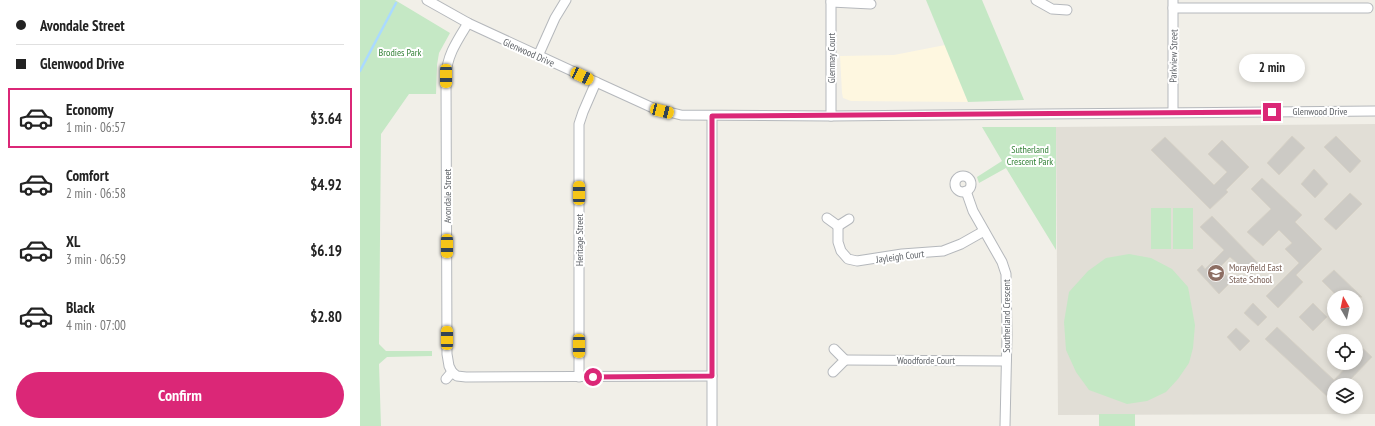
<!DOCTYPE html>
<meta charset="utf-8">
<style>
body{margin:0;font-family:"PT Sans Narrow",sans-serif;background:#f6f6f6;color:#222;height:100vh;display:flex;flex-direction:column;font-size:15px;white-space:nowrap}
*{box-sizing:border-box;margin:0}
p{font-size:13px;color:#767676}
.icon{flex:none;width:22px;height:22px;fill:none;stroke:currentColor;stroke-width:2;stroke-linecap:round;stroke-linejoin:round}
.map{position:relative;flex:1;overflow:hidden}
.drawer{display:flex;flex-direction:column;background:#fff;width:360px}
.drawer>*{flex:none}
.top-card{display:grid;align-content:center;height:88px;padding:0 16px;background:#fff}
.needle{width:26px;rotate:351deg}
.fabs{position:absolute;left:967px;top:290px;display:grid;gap:8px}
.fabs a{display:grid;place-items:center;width:36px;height:36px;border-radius:50%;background:#fff;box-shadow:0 2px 6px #0003;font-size:20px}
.end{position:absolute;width:18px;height:18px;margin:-9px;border:5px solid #db2777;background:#fff;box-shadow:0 0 0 2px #fff}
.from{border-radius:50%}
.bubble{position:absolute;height:28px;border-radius:14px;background:#fff;box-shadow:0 2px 6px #0003;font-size:13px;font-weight:600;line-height:28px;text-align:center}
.car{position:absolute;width:12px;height:24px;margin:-12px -6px;border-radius:5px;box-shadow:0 0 3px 1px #0007;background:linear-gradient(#f5c518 24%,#345 0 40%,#f5c518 0 76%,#345 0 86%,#f5c518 0)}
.top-card b{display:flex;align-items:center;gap:14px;height:38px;font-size:15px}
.top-card b+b{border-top:1px solid #e0e0e0}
.top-card i{width:10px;height:10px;background:#222}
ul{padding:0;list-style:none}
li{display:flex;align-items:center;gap:12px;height:60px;margin:0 8px 6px;padding:0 8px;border:2px solid transparent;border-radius:0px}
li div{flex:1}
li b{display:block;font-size:15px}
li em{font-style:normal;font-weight:600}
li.selected{border-color:#db2777}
li>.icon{width:36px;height:36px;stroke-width:1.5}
.cta{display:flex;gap:8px;margin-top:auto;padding:8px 16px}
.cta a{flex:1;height:46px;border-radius:24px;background:#db2777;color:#fff;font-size:16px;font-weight:600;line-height:46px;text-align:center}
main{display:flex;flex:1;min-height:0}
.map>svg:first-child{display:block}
.commercial{fill:#fef7e0}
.education{fill:#e1ded6;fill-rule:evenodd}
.green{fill:#c5e8c5}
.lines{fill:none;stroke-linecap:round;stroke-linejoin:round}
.stream{stroke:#aadaff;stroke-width:2.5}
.building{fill:#cccac5;stroke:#d6d1c6}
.minor-casing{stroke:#b5b8bc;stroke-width:11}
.minor{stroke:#fff;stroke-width:9}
.route{stroke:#db2777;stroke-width:5}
.labels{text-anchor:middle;stroke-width:4;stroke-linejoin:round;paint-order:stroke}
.park-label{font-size:10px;fill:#348238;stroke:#fff}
.street-label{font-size:10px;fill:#5f6368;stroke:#fff}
.education-label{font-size:10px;fill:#785e54;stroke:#fff;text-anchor:start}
</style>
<main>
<section class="drawer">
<div class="top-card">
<b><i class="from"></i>Avondale Street</b>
<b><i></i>Glenwood Drive</b>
</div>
<ul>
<li class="selected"><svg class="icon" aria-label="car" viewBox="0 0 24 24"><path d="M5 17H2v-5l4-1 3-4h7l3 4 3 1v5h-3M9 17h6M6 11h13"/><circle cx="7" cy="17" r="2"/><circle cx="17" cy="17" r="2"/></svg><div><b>Economy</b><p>1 min · 06:57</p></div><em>$3.64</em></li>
<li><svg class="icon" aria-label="car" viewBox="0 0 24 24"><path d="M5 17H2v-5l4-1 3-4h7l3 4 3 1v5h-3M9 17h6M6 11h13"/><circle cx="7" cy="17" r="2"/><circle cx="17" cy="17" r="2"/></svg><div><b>Comfort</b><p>2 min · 06:58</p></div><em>$4.92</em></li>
<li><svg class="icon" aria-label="car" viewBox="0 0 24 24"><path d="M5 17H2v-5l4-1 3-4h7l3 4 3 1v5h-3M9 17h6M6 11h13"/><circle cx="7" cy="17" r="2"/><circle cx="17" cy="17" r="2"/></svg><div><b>XL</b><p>3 min · 06:59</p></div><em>$6.19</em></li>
<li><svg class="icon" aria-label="car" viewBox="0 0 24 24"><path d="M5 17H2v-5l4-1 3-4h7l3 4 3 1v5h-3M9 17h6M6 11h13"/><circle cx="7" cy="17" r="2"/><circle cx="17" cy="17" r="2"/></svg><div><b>Black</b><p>4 min · 07:00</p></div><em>$2.80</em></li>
</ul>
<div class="cta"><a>Confirm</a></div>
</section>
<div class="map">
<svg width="1015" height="426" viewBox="0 0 1015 426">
<rect width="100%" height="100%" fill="#f1efe8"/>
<polygon class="commercial" points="585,45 608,102 491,101 483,98 482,93 480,56 534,55"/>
<path class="education" d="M 1015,124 L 1015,414 L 698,415 L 696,127 ZM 974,297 L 996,297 L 996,319 L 974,319 ZM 974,341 L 996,341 L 996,363 L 974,363 ZM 974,385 L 996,385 L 996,407 L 974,407 Z"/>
<g class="green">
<polygon points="0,0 35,0 90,33 79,53 77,65 76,94 49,94 21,134 19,344 26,351 72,351 72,356 27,357 19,364 21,426 0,426"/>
<polygon points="566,0 622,0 664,100 608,102"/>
<polygon points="622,127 696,127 696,250 646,168 619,183 617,177 642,161"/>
<rect x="791" y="208" width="20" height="41"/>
<rect x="813" y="208" width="20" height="41"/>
<polygon points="769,254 791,258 812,269 828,287 835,325 833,348 829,363 818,379 806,392 787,401 767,404 729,390 716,372 706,350 704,322 709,292 728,271 746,258"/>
<rect x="739" y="414" width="36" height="12"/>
</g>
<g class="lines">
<polyline class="stream" points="0,71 36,3"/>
</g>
<g class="building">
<polygon points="932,136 945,148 919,175 907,163"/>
<polygon points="976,136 1001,161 990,173 964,147"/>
<polygon points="805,137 854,185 867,172 848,154 862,140 889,167 866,190 868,192 850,209 791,150"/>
<polygon points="954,169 968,184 955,198 941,184"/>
<polygon points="902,178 942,215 935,222 962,249 936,275 943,282 918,308 906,296 939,263 925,249 932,243 919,230 903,246 887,232 911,209 891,189"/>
<polygon points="990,193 1002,204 976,230 964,219"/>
<polygon points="852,216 900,265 891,275 870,257 859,268 872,281 859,294 837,270 842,265 845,269 864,250 840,227"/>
<polygon points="974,270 1002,297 978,297 962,281"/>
<polygon points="893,303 907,317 898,326 884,313"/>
<polygon points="953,303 967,317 953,331 939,317"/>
<polygon points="917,327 974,380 990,363 996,363 996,342 1012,357 985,385 974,385 974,395 970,399 905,339"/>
<polygon points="876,328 890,341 880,351 867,337"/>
</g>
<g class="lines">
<g class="minor-casing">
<g id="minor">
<polyline points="67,0 108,23 236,82 293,108 321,115 471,116 1015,111"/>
<polyline points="471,0 471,116"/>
<polyline points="676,0 692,9 707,10"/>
<polyline points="471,2 511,4"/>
<polyline points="813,8 1008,8"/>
<polyline points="178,56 195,18 206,0"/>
<polyline points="813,112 813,0"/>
<polyline points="352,116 352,426"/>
<circle cx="603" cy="184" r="8"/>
<polyline points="606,191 613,211 642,262 646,274 647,335 645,426"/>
<polyline points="467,218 478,226 489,219"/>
<polyline points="478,226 478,242 481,251 488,259 497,261 542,254 583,251 601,244 624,231"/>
<polyline points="485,360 646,361"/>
<path d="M 92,372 L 89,366 L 87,354 L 86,76 C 87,55 97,41 108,23"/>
<polyline points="473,372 485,360 474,349"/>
<polyline points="219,377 219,124 223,112 236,82"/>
<polyline points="86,379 92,372 97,376 106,377 352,376"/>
</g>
</g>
<use href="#minor" class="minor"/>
</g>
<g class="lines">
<polyline class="route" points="233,377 352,376 352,116 912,112"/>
</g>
<defs>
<g id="school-disc" transform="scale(0.9)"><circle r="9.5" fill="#8d6e63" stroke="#fff"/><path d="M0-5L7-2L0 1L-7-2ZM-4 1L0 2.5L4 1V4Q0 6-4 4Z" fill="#fff"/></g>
</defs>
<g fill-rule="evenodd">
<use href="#school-disc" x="856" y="273"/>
</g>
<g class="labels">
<g class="park-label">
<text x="40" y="56">Brodies Park</text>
<text x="670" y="153">Sutherland<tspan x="670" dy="12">Crescent Park</tspan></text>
</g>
<g class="street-label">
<text transform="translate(169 52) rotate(24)" y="4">Glenwood Drive</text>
<text transform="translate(813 56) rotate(-89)" y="4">Parkview Street</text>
<text transform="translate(471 58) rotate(-90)" y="4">Glenmay Court</text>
<text x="960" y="115">Glenwood Drive</text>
<text transform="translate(87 196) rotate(-90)" y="4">Avondale Street</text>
<text transform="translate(219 240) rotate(-90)" y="4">Heritage Street</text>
<text transform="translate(540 256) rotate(-7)" y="4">Jayleigh Court</text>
<text transform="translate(646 316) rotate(-90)" y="4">Southerland Crescent</text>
<text x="566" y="364">Woodforde Court</text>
</g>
<g class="education-label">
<text x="869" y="271">Morayfield East<tspan x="869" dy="12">State School</tspan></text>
</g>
</g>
</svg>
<div class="fabs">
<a><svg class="needle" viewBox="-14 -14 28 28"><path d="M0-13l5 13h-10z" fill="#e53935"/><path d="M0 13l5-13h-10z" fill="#767676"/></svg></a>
<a><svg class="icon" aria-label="locate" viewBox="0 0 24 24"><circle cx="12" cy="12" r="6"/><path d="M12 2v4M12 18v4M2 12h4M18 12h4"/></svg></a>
<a><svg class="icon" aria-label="layers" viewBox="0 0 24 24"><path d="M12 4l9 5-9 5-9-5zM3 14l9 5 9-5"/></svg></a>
</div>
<i class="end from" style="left:233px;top:377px"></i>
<i class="end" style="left:912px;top:112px"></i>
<div class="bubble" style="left:879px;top:54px;width:66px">2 min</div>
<i class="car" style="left:86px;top:76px;rotate:180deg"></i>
<i class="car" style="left:222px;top:76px;rotate:115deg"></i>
<i class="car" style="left:302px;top:111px;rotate:104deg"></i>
<i class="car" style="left:219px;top:193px;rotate:0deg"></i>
<i class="car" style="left:87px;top:246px;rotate:180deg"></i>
<i class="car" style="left:87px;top:338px;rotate:0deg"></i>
<i class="car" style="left:219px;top:346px;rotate:180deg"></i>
</div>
</main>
